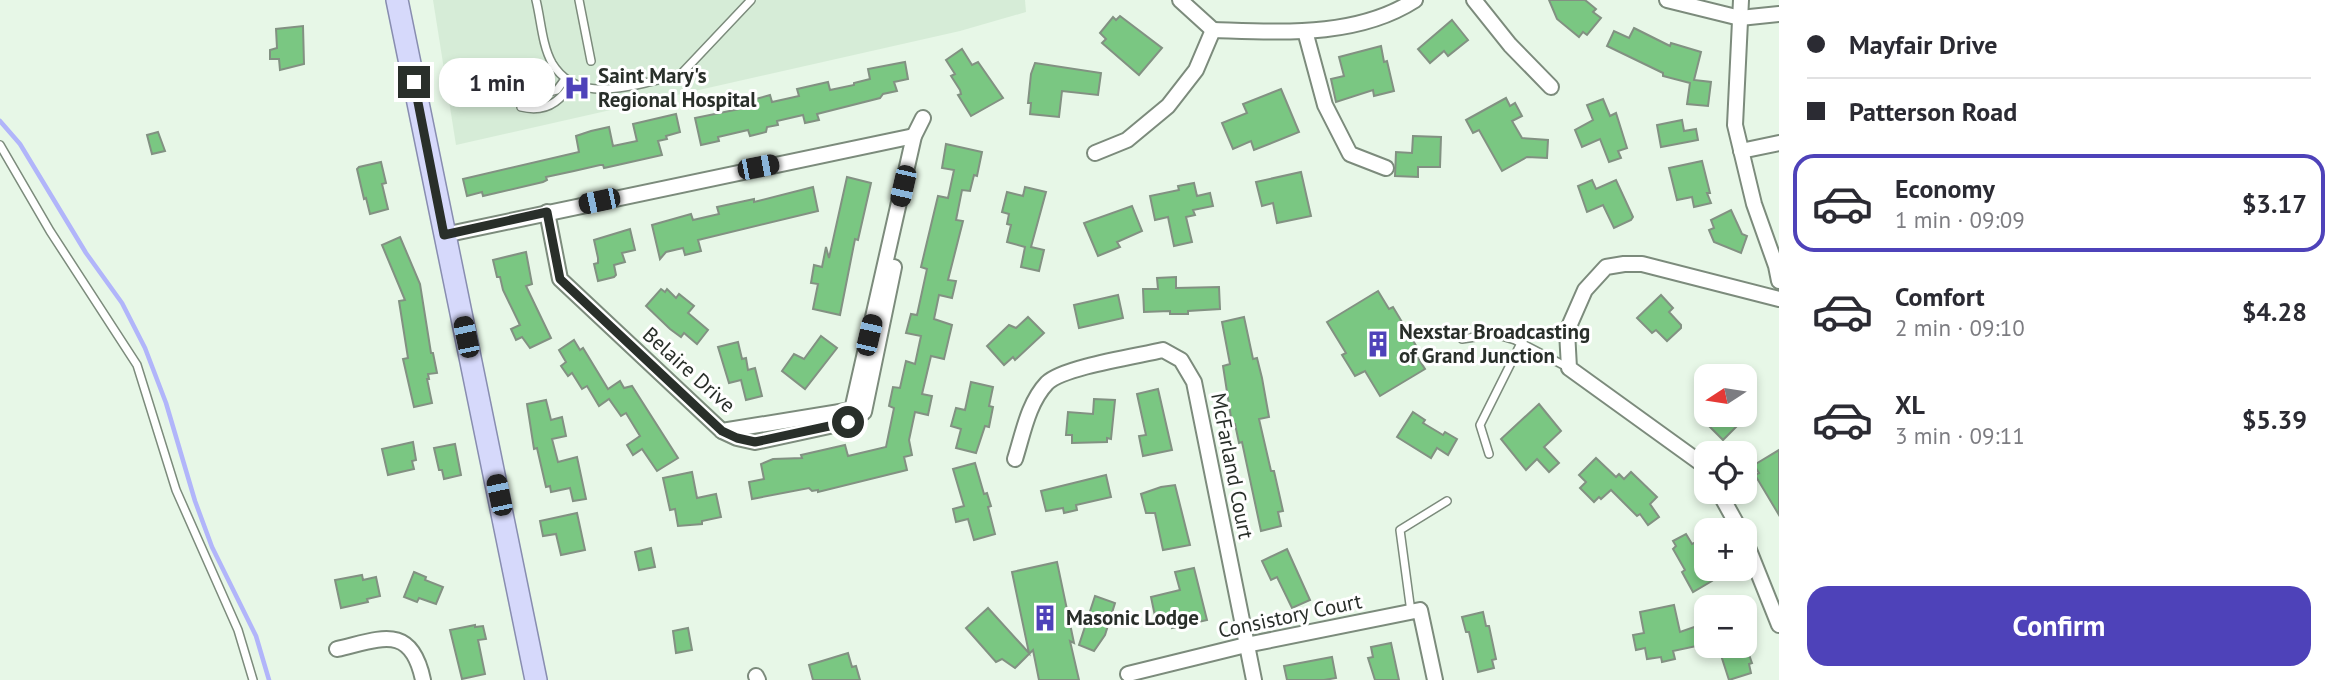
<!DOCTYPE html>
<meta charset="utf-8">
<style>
body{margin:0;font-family:"PT Sans",sans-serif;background:#f7f7f7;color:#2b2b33;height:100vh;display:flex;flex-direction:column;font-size:26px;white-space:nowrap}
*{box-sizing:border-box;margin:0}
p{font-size:23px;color:#7c7c81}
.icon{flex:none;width:38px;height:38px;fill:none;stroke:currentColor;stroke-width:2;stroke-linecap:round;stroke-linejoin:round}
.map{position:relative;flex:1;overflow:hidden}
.side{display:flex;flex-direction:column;background:#fff;width:560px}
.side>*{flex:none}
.top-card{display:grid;align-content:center;height:154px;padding:0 28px;background:#fff}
.needle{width:46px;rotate:258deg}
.fabs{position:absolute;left:1694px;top:364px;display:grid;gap:14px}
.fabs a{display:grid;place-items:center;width:63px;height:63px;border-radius:14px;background:#fff;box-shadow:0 4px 10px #0003;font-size:35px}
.end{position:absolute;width:32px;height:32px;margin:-16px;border:9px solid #292f2a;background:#fff;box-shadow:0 0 0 4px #fff}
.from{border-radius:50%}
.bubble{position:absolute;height:49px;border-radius:21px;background:#fff;box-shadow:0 4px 10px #0003;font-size:23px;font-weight:700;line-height:49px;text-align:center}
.car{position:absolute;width:21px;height:42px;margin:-21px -10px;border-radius:9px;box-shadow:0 0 5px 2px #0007;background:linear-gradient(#222 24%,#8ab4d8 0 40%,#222 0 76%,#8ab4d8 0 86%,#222 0)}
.top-card b{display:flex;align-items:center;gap:24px;height:66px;font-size:26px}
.top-card b+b{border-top:2px solid #e1e1e2}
.top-card i{width:18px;height:18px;background:#2b2b33}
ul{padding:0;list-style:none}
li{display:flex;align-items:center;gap:21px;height:98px;margin:0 14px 10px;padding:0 14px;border:4px solid transparent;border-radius:21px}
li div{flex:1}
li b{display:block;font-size:26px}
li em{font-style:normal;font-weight:700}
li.on{border-color:#4e42b9}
li>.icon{width:63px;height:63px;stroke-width:1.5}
.cta{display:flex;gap:14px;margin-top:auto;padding:14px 28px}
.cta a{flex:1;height:80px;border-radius:21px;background:#4e42b9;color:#fff;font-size:28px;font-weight:700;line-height:80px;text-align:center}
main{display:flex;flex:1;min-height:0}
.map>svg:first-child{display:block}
.built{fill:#d6ecd7}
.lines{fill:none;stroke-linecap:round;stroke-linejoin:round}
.stream{stroke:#b1b5fa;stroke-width:4.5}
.building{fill:#7ac782;stroke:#829182;stroke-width:2}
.lane-casing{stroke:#7c8b7c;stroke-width:10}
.street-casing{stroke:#7c8b7c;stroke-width:18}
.primary-casing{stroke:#888db0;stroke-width:24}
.lane{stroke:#fff;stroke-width:7}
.street{stroke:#fff;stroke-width:14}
.primary{stroke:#d6d9fb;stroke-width:21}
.route{stroke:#292f2a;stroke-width:9}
.labels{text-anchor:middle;stroke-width:6;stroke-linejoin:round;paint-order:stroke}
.poi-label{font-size:21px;font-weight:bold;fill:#292f2a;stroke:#fff;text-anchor:start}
.street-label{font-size:21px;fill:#292f2a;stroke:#fff}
</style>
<main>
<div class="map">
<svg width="1779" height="680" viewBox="0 0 1779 680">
<rect width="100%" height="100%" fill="#e7f7e7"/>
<polygon class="built" points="433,0 1025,0 1026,12 960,31 456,145"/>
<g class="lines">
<polyline class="stream" points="0,121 20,144 86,253 122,303 145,348 166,403 195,501 212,547 256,636 269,680"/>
</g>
<g class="building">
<polygon points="1549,0 1585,0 1596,9 1593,12 1601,18 1587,35 1583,32 1579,37 1557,19"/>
<polygon points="1120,16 1162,48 1139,75 1102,43 1106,39 1100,33 1113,17 1116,20"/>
<polygon points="1452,20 1468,40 1448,56 1444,51 1430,63 1418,49"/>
<polygon points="303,26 304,64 280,70 279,59 270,59 270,50 277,48 276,29"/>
<polygon points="1634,28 1670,46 1671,43 1701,52 1694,80 1711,82 1708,106 1687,104 1690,83 1663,76 1663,73 1607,46 1614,31 1629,38"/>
<polygon points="1381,46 1384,62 1387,61 1394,91 1374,96 1373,90 1336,102 1331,79 1344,76 1339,57"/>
<polygon points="962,49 972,65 978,62 1003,98 971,116 958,95 961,94 960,90 951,76 955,74 946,60"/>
<polygon points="905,62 908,79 894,82 897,91 883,94 880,98 817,114 819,120 805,123 803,115 777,121 778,125 767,127 766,132 750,136 748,130 718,137 719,141 701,145 695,118 754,106 752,100 770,95 772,102 799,96 797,89 828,82 830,90 854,85 854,83 870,79 868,69"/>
<polygon points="1035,63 1101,73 1098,95 1062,91 1059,117 1030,114 1031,103 1028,103 1031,74"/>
<polygon points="1281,89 1299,132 1254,150 1251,141 1233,149 1222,123 1247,113 1243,104"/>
<polygon points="1506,98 1510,106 1515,103 1522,116 1512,121 1522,138 1548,140 1547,158 1527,157 1502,171 1479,130 1473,133 1466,120"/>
<polygon points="1603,99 1610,116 1616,113 1627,148 1618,151 1621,158 1609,162 1600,139 1582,147 1575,130 1593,120 1587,105"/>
<polygon points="676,114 680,132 666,136 667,139 658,141 662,155 604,168 603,165 600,165 574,171 546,177 547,180 543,182 483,196 482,192 467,196 463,179 579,152 576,136 591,131 609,127 613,146 637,141 633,124"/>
<polygon points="1682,120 1684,131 1696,129 1698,140 1661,147 1657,125"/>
<polygon points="158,132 165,151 152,154 147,135"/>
<polygon points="1413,136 1441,137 1440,167 1418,167 1418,177 1395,176 1396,152 1412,153"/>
<polygon points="946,144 982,152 977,176 974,175 970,191 962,190 956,220 963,221 948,280 956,281 952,298 939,295 934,319 952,325 944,359 931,356 922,394 932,396 928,415 915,412 909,440 912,455 904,457 907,470 818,492 818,490 812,491 809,488 752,499 749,482 764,479 761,464 773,459 802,458 801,455 845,445 848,456 886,447 894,408 889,406 893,387 900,388 906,361 915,364 921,336 906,333 911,314 917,315 927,269 921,267 938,196 948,198 954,170 942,168"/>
<polygon points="1702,161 1710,193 1707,193 1711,203 1694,207 1692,197 1677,200 1669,168"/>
<polygon points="381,162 386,183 382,184 388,209 370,214 366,198 364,199 357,169 359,167"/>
<polygon points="1301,172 1311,216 1277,223 1273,203 1262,206 1256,182"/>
<polygon points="847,177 871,183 858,240 855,239 840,315 813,309 818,284 811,283 814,265 822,267 826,247 829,258"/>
<polygon points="1592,180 1596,189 1616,180 1633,217 1631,220 1614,228 1603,205 1587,212 1578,186"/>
<polygon points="1194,183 1197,196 1210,193 1213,206 1193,210 1195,215 1186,217 1192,242 1174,246 1168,217 1155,220 1150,196 1179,190 1178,186"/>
<polygon points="813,187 818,211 698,240 701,251 685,255 683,248 666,252 660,259 652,225 691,214 693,220 719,214 717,207 754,199 754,202"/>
<polygon points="1025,187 1046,192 1031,247 1044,250 1039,271 1021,267 1025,247 1007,242 1011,225 1007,224 1009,214 1002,212 1007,192 1023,196"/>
<polygon points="1132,206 1142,231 1117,242 1120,247 1098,256 1084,223"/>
<polygon points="1731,210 1742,234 1747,236 1741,253 1714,242 1709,230 1714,228 1711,220"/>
<polygon points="630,229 635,250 622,253 625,262 614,265 616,275 614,277 598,281 594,264 598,263 598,258 594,240"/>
<polygon points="400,237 420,284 431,353 433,353 437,373 428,374 429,379 427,379 432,403 414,407 403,359 408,358 399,301 405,300 382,245"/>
<polygon points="526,252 532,284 526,286 551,338 530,348 522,337 516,340 511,329 520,325 503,290 500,277 497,277 493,260"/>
<polygon points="1176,277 1176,288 1219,287 1220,309 1188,311 1188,314 1170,314 1170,311 1144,312 1143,289 1158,289 1157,278"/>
<polygon points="661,289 665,292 667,289 676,298 679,294 694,306 688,313 708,330 697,344 684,333 681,337 670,329 646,306"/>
<polygon points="1378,291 1389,309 1393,307 1405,327 1418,349 1414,352 1425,369 1380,396 1365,371 1355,376 1342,355 1346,353 1327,322"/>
<polygon points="1118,295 1123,318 1079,328 1074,305"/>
<polygon points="1661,295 1673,308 1669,312 1681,325 1681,328 1667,341 1656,330 1652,333 1637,318"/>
<polygon points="1028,317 1044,333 1015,360 1013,357 1004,365 987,346 1009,325 1016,328"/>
<polygon points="1244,317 1253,359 1257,358 1262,378 1269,417 1259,419 1271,471 1274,471 1283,511 1278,512 1281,526 1261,531 1242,442 1239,443 1235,424 1232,424 1223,366 1230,364 1222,322"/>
<polygon points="821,336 837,348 805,389 782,371 794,354 804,359"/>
<polygon points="574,340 580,350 583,348 608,389 620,381 624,388 632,386 678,458 657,471 642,449 633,455 627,445 640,436 626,413 621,416 609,399 599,406 587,386 582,389 572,373 568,376 561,366 566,362 559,350"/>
<polygon points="738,342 742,359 746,358 748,370 755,368 762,396 746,400 741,380 729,383 718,347"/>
<polygon points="971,382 993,387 989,406 993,407 989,427 985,426 976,453 956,448 961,429 951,426 956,408 965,410"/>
<polygon points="1158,389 1172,450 1143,456 1139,436 1146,435 1137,394"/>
<polygon points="1094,399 1115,400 1111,439 1107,438 1107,442 1072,443 1072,435 1066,435 1068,412 1093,414"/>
<polygon points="546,400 551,420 562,417 566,436 552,439 558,462 577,457 586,499 573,501 570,488 551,492 550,486 546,487 537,448 534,449 527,404"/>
<polygon points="1539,404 1561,431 1544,447 1559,463 1549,472 1537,459 1526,470 1501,439"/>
<polygon points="1413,412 1425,420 1423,423 1443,435 1445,432 1457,439 1448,455 1437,448 1431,458 1397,437"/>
<polygon points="1698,415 1726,415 1737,426 1723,440"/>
<polygon points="413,442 416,460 412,461 414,469 388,475 382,449"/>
<polygon points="455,444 461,475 444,479 442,470 439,470 434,448"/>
<polygon points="1779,450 1779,515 1755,475 1759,473 1754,465"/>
<polygon points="1596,458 1616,477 1619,474 1624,479 1631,472 1657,497 1650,504 1659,517 1648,525 1640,514 1637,516 1611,490 1601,499 1599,497 1594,502 1580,488 1586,482 1579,475"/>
<polygon points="975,463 984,494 987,493 991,506 988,507 995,534 974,540 968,519 956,522 953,509 964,506 953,469"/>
<polygon points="692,472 697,498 716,494 721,517 702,521 702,524 678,526 675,509 670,510 663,478"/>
<polygon points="1106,475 1111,497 1076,505 1077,510 1064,513 1063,508 1046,511 1041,491"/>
<polygon points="1175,485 1190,545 1163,550 1155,513 1146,513 1141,494 1161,487"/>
<polygon points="577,513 585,550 561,555 556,534 543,536 540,521"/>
<polygon points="1686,534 1692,544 1696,542 1705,558 1700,560 1712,581 1693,592 1682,572 1685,570 1673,549 1676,546 1673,541"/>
<polygon points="651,548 655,567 639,570 635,552"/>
<polygon points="1287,549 1310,600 1292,608 1277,577 1271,580 1262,561"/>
<polygon points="1057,562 1074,643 1070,641 1079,680 1039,680 1033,650 1015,668 1002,659 996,662 966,628 988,608 1029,653 1012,572"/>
<polygon points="1194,568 1207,620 1172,628 1168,614 1155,616 1151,597 1180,590 1175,572"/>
<polygon points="414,572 426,577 425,580 443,587 436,604 419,598 417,602 404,597"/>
<polygon points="362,575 363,580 376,577 380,596 367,599 368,602 341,608 335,580"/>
<polygon points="1095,596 1115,603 1105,635 1094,651 1079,645"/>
<polygon points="1674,605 1680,632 1706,623 1706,644 1673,651 1675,659 1662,662 1661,657 1647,659 1645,648 1636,650 1633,635 1644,633 1640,612"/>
<polygon points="1483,612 1486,626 1489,626 1496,659 1492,660 1494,668 1478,672 1469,632 1466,632 1462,617"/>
<polygon points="475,625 475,627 483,626 486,639 478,640 485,674 462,679 450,630"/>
<polygon points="688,628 692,650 676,653 673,631"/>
<polygon points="1391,643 1399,680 1375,680 1368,658 1373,657 1371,647"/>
<polygon points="1718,646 1746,646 1752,663 1749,664 1751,673 1729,680"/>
<polygon points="848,653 852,667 856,666 860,680 813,680 809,665"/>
<polygon points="1332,657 1336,678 1324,680 1287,680 1284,666"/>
</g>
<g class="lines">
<g class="lane-casing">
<g id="lane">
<path d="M 536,0 C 541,20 542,45 552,63 C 573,98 612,90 645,83 C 658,80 670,78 682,73 L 751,0"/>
<polyline points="579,0 591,61"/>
<polyline points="520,99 557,90 565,79"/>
<path d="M 521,107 C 545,113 561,102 572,82"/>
<polyline points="0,145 50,231 137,365 176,490 238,630 253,680"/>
<polyline points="1462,339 1495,334 1515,340 1569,368"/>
<polyline points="1489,454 1480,425 1521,343"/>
<polyline points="1411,612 1400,530 1447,501"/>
</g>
</g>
<g class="street-casing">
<g id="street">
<polyline points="1180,0 1213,30"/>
<polyline points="1474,0 1510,45 1551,87"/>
<polyline points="1667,0 1740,18 1779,14"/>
<polyline points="1741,0 1735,125 1754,204 1776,266 1779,281"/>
<path d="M 1213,30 C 1280,32 1356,38 1415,0"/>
<polyline points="1305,31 1325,105 1350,154 1386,168"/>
<polyline points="1741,151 1779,143"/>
<polyline points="1095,153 1127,140 1168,106 1196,70 1213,30"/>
<polyline points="547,212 560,279 722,431 852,410 914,136 923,118"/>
<polyline points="444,235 914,136"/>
<polyline points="722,431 737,438 755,442 848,422 864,412 894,267"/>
<path d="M 1015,459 C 1023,434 1028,403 1047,383 C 1063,367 1138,356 1163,350 L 1181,360 L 1194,382 L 1254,680"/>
<polyline points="1706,471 1702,464 1569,368 1567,331 1585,290 1606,267 1624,264 1642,264 1779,299"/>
<polyline points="1719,492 1740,530"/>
<polyline points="1745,540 1779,625"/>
<path d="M 337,649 C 381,639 411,623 423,680"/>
<polyline points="1128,674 1246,645 1420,610 1435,680"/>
<polyline points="756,676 758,680"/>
</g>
</g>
<g class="primary-casing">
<polyline id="primary" points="397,0 536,680"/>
</g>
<use href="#lane" class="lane"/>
<use href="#street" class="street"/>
<use href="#primary" class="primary"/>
</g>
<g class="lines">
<polyline class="route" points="414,82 444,235 547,212 560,279 722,431 737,438 755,442 848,422"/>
</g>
<defs>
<g id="hospital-bare" transform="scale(2.1)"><path d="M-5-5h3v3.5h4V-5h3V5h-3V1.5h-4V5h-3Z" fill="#4e42b9" stroke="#fff" stroke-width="2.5" paint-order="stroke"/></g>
<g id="building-bare" transform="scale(2.1)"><path d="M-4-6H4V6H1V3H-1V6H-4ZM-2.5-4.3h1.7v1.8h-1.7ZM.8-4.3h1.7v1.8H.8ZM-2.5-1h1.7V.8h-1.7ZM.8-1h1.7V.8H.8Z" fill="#4e42b9" stroke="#fff" stroke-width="2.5" paint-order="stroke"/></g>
</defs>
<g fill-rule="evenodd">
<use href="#hospital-bare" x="577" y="88"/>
<use href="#building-bare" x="1378" y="344"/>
<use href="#building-bare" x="1045" y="618"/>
</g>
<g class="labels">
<g class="poi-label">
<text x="598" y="83">Saint Mary's<tspan x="598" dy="24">Regional Hospital</tspan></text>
<text x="1399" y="339">Nexstar Broadcasting<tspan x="1399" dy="24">of Grand Junction</tspan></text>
<text x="1066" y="625">Masonic Lodge</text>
</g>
<g class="street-label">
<text transform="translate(689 370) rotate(42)" y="7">Belaire Drive</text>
<text transform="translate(1232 466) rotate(79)" y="7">McFarland Court</text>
<text transform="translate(1290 616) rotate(-12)" y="7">Consistory Court</text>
</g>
</g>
</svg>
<div class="fabs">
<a><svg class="needle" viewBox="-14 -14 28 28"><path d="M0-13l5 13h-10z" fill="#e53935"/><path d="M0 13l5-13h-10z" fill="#7c7c81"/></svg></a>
<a><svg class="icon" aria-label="locate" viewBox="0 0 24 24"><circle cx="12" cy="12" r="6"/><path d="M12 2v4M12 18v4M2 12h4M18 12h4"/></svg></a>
<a>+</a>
<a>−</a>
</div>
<i class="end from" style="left:848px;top:422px"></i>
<i class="end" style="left:414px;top:82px"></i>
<div class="bubble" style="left:439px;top:58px;width:116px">1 min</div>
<i class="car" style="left:758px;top:167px;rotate:79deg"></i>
<i class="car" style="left:903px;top:186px;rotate:193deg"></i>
<i class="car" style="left:599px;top:201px;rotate:258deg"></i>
<i class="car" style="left:869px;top:335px;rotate:13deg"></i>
<i class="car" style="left:466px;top:337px;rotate:348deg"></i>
<i class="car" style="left:499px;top:495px;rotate:348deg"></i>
</div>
<section class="side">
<div class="top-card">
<b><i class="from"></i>Mayfair Drive</b>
<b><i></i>Patterson Road</b>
</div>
<ul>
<li class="on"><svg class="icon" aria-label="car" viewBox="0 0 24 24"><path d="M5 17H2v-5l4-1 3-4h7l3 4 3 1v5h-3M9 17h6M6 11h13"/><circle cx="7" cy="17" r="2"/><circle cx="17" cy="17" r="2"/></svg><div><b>Economy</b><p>1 min · 09:09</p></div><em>$3.17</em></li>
<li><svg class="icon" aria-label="car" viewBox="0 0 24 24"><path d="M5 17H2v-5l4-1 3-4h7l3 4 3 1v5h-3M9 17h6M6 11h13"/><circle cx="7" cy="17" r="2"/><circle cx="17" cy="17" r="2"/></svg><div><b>Comfort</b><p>2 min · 09:10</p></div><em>$4.28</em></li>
<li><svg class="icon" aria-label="car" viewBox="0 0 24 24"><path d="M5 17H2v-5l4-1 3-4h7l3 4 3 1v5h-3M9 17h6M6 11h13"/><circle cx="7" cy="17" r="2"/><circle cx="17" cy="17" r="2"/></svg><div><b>XL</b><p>3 min · 09:11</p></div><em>$5.39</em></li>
</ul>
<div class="cta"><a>Confirm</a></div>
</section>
</main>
